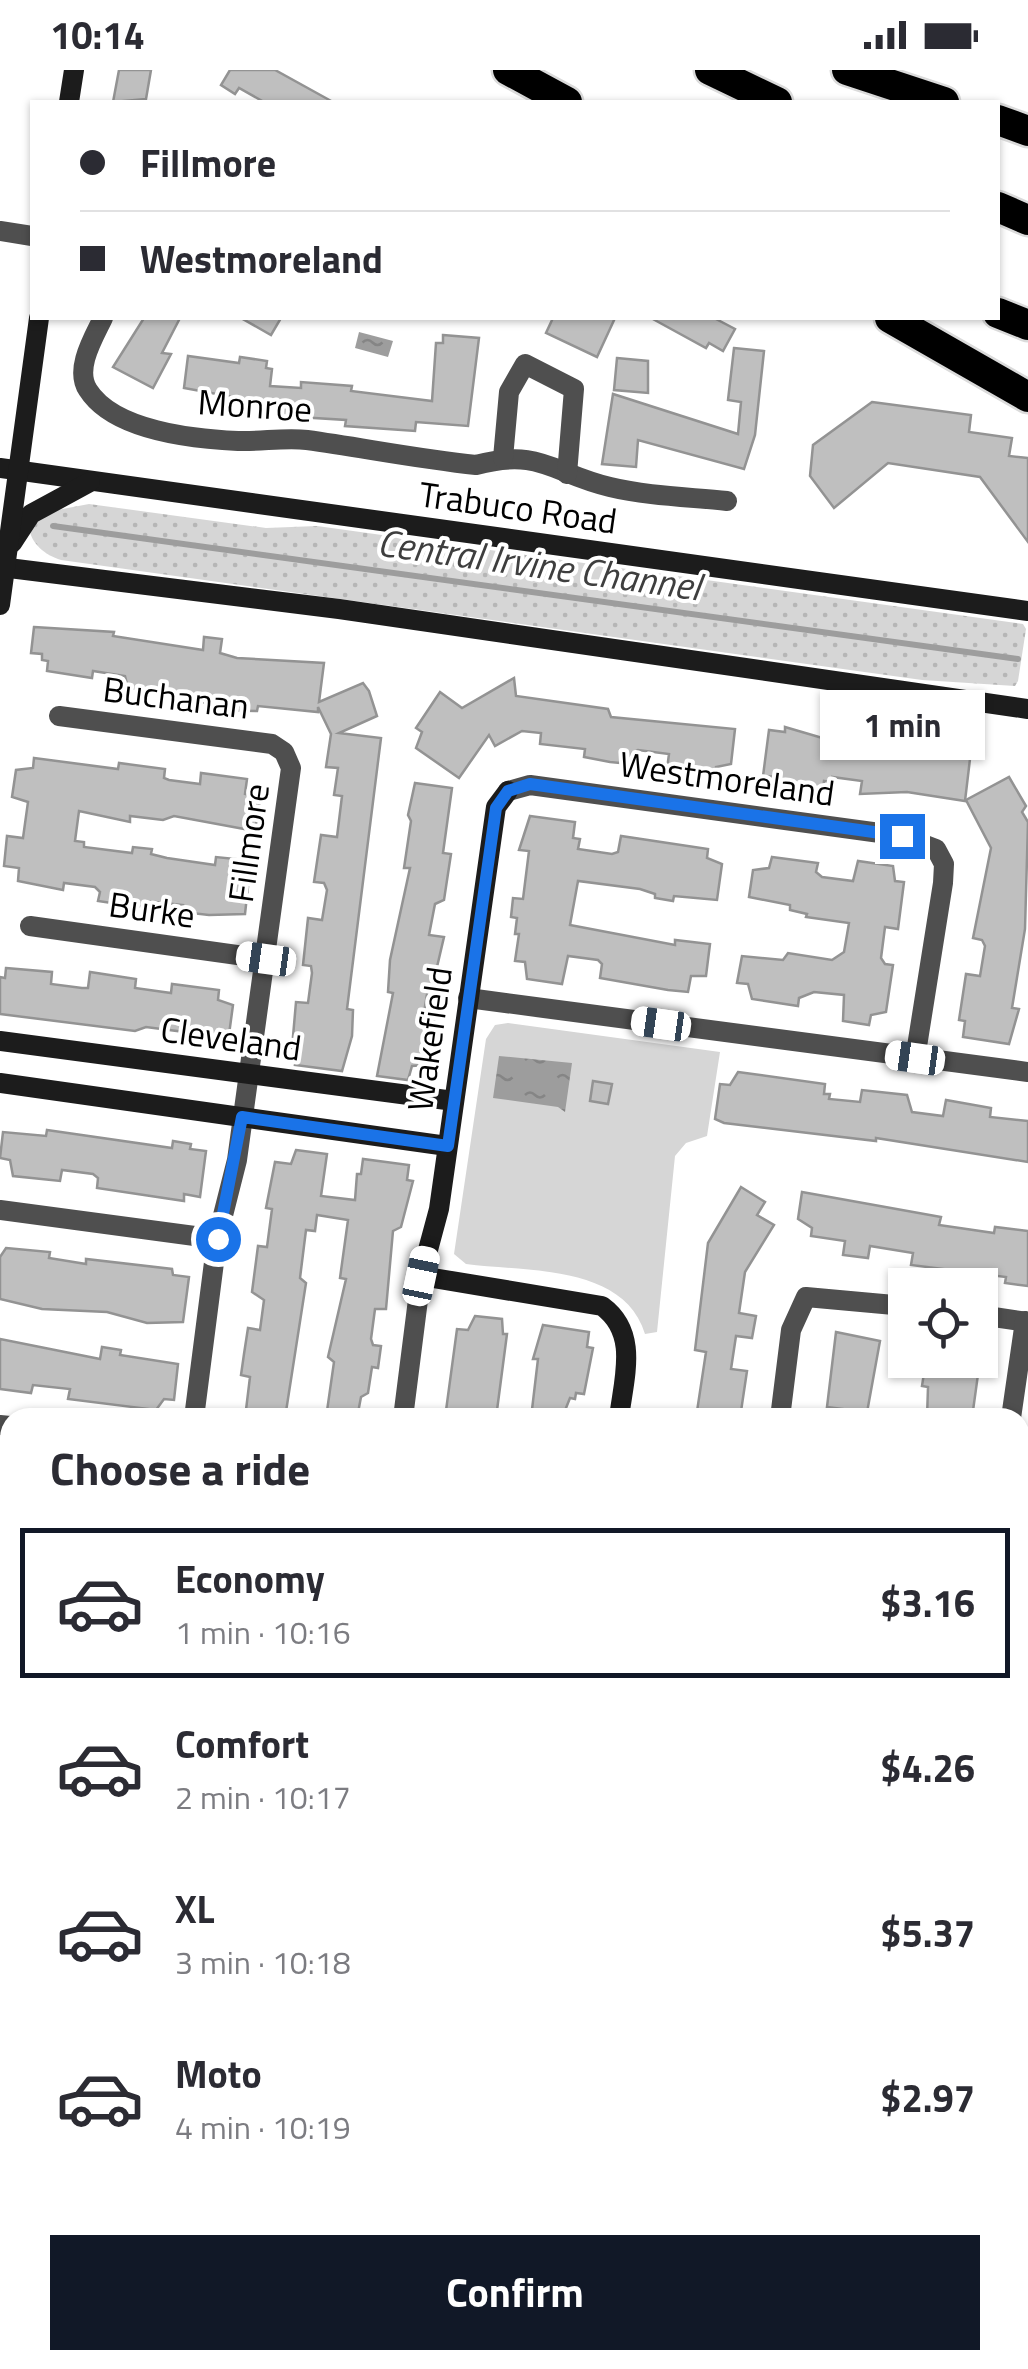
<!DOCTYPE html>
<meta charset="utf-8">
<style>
body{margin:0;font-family:"Titillium Web",sans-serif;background:#f2f2f3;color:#2b2b33;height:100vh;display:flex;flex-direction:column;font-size:38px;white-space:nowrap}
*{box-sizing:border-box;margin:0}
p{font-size:32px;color:#7c7c81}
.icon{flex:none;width:55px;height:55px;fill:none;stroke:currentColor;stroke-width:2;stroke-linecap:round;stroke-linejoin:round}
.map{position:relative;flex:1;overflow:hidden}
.side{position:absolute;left:0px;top:1338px;width:1030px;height:962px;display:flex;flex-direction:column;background:#fff;border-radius:30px 30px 0 0;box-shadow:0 2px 8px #0004}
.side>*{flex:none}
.hud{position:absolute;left:30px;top:30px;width:970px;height:220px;border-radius:0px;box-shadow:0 2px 8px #0004;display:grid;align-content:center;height:220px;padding:0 50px;background:#fff}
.controls{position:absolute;left:888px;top:1198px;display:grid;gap:20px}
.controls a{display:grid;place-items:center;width:110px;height:110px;border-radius:0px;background:#fff;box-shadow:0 2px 8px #0004;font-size:50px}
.end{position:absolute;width:45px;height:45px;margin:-22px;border:12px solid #1a73e8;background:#fff;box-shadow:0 0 0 5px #fff}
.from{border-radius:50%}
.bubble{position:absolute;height:70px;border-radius:0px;background:#fff;box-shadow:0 2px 8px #0004;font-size:32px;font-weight:700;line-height:70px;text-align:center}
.car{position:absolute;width:30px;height:60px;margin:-30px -15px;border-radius:12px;box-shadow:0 0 8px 2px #0007;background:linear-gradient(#fff 24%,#345 0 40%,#fff 0 76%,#345 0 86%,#fff 0)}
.hud b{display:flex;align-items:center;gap:35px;height:95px;font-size:38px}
.hud b+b{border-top:2px solid #e1e1e2}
.hud i{width:25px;height:25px;background:#2b2b33}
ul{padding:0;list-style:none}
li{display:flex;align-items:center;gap:30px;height:150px;margin:0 20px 15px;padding:0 30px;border:5px solid transparent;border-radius:0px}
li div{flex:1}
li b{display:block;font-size:38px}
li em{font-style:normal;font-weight:700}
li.on{border-color:#111827}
li>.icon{width:90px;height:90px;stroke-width:1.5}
h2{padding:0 50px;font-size:45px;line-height:120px}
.button{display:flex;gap:20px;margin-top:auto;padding:20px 50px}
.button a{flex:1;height:115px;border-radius:0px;background:#111827;color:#fff;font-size:40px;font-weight:700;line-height:115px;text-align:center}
.status{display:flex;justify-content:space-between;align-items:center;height:70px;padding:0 50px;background:#fff;direction:ltr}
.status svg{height:28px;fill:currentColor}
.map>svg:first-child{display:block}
.grass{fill:url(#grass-dots)}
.green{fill:#d6d6d6}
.water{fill:url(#water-ripples)}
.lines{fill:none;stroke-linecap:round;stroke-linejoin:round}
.stream{stroke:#9d9d9d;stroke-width:6}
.building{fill:#bfbfbf;stroke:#939393;stroke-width:2.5}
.highway-casing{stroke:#dbdbdb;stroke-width:35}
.street{stroke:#4f4f4f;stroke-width:20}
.secondary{stroke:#1c1c1c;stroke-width:20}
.highway{stroke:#000;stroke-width:30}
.route{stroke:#1a73e8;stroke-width:12}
.labels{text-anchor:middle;stroke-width:8;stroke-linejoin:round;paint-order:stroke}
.street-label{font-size:35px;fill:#000;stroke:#fff}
.water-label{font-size:38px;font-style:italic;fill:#3e3e3e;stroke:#fff}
</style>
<div class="status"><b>10:14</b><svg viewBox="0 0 49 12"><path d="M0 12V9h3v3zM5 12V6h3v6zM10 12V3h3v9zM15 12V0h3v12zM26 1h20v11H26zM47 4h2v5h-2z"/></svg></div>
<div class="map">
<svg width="1028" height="2299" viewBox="0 0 1028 2299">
<defs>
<pattern id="grass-dots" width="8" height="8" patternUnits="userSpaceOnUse" patternTransform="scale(2.5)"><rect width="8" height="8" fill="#d6d6d6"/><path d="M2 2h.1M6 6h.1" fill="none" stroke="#b6b6b6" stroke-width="1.8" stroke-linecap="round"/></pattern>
<pattern id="water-ripples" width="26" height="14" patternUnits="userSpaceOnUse" patternTransform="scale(2.5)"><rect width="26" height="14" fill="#9d9d9d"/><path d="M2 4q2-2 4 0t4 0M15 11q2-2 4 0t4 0" fill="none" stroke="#858585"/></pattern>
</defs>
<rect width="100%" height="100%" fill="#fff"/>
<path class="grass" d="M 89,434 L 266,458 L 317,456 L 1023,554 L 1026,559 L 1018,611 L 1015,616 L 922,610 L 61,490 C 45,485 31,474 29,457 L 52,441 Z"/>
<g class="green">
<path d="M 508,953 L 720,982 L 707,1066 L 686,1073 L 675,1086 L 657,1262 L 645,1264 C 624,1194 526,1202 466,1194 L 454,1184 L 486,969 L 495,955 Z"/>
<polygon points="309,2290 531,2290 530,2299 308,2299"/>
</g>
<g class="water">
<polygon points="359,262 393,271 388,287 355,278"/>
<polygon points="499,986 572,993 565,1042 558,1037 493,1028"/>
</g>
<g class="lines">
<polyline class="stream" points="53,456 1018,589"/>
</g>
<g class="building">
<polygon points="119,0 151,0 146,29 113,32"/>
<polygon points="230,0 275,0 333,32 264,32 239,18 235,24 221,15"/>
<polygon points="144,248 180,248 162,283 171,284 153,318 113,297"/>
<polygon points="241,248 281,248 271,265"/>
<polygon points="553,248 615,248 597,287 546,263"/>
<polygon points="651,248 714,248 735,259 723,281 709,273 706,278"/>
<polygon points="443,265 479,268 468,356 416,352 415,361 345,356 346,350 282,346 282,336 184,318 188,286 239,293 240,287 267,291 266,298 272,299 270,316 301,318 301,312 352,316 351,321 432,331 436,273 443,273"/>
<polygon points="734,278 764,281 755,365 744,399 638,370 636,397 602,394 613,324 738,364 741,332 728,330"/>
<polygon points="617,288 648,291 648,323 614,320"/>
<polygon points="872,332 971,345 969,362 1012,368 1009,386 1028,388 1028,472 980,407 888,393 834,438 810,406 813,375"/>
<polygon points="34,557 114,562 113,566 203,580 204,567 222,569 220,583 237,588 324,593 319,632 363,613 369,621 377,646 339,663 381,668 347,939 353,940 352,966 342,1001 295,995 298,978 292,978 296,932 308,933 312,903 311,896 303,895 308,848 322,850 327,820 324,813 314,812 321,765 337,767 342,726 334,725 338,698 326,697 331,664 318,637 318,642 258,636 257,641 210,640 210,633 196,632 197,625 128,618 125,606 93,601 92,608 47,601 48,591 42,590 42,584 31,583"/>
<polygon points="514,608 516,626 608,639 611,647 735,659 731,694 716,697 715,706 667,699 669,684 638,680 632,683 630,694 610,692 584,687 585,679 540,674 541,663 522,661 495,676 489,665 459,708 416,678 422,662 416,658 440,622 462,638"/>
<polygon points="785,657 836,672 892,679 897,674 963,686 970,689 965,731 907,722 860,724 862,711 832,707 831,712 824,711 823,720 778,714 778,707 763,706 769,660 785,662"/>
<polygon points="34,688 118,699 119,693 165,699 164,708 169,710 200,714 201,703 247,709 245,724 260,729 255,761 174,746 163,750 130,746 130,752 79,741 75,771 84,772 84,777 132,783 133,777 152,779 151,784 167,788 215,795 216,787 236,789 235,796 250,799 245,844 209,845 182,842 183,835 147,831 146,837 125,835 98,831 100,822 95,817 64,813 63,820 18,811 19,798 4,796 7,766 23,768 28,732 12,727 16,700 33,698"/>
<polygon points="1009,707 1026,736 1022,742 1028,752 1025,859 1012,938 1019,939 1009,974 963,967 965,951 959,950 966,904 980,906 985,876 982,870 973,868 991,778 966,730"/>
<polygon points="415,713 452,718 443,783 451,784 444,830 435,834 429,865 444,867 433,914 428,918 423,949 434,951 431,970 425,995 412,996 408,1010 377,1006 393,923 388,922 390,890 410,798 404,798 411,751 408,745"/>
<polygon points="530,746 575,752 573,768 580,769 578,779 612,784 618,782 621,766 708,779 707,788 722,794 717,830 674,826 673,831 655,828 655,824 640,819 578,811 570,855 675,875 675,870 710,874 706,906 691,906 688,922 668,920 600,908 602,894 598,890 568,886 562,914 527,909 525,892 515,891 519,864 515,864 517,848 511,847 513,828 523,829 529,781 519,780"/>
<polygon points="772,787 818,793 816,802 822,807 853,811 858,791 893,796 895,811 904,812 898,859 885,857 881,888 885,894 893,895 886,942 871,945 869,955 843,951 844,925 814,922 799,928 798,936 752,929 748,914 737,913 742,886 783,890 788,883 832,890 844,882 849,853 806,847 807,844 790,840 790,835 749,827 753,800 769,798"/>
<polygon points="6,898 52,902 51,914 82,918 88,918 90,902 136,909 135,918 171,923 172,914 219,920 218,930 233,935 228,972 196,969 192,963 146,957 135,961 0,944 0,907 5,908"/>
<polygon points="738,1002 825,1014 824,1024 830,1024 829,1029 860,1032 862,1020 907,1025 912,1042 943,1046 946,1030 991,1038 990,1047 1028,1051 1028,1092 876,1068 876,1071 724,1053 715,1049 720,1014 730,1015"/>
<polygon points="593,1011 612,1014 608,1034 590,1031"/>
<polygon points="47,1060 172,1078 173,1071 191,1074 190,1079 206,1081 200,1127 184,1124 184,1131 97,1118 98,1108 93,1104 62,1100 60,1111 13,1106 10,1090 0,1088 3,1062 46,1066"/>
<polygon points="296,1080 327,1084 321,1126 355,1130 357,1104 361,1104 363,1089 409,1095 407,1110 413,1111 401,1157 393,1161 386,1239 375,1239 371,1269 373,1275 381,1276 378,1298 372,1297 368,1323 361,1327 357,1348 326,1348 334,1292 328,1287 346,1209 340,1208 348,1150 317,1145 315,1161 306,1160 300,1208 306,1213 285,1348 245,1348 250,1307 241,1305 244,1284 248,1258 260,1260 264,1230 252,1222 258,1176 267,1177 272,1139 266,1138 275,1092 291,1094"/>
<polygon points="741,1117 765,1132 757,1145 774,1155 745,1202 739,1243 756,1246 752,1268 736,1266 731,1299 747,1301 740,1348 696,1348 706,1282 695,1280 708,1173"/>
<polygon points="802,1122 941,1147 939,1155 994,1163 995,1157 1028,1161 1028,1216 1005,1213 1006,1207 911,1195 913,1183 870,1176 868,1188 843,1185 845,1171 811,1166 812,1158 798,1149"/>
<polygon points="6,1178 50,1182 49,1188 86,1194 86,1189 172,1199 173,1205 189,1207 183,1252 147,1253 107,1242 42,1239 0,1229 0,1187"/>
<polygon points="475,1246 502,1249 503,1264 507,1264 496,1348 445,1348 457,1259 468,1260"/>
<polygon points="543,1255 589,1262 587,1277 593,1278 584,1324 576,1323 575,1329 570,1328 562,1348 531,1348 538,1289 533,1289"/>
<polygon points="836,1262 880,1271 866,1348 842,1348 843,1339 827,1337"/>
<polygon points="0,1269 100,1289 102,1277 121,1280 120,1285 178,1294 174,1330 164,1329 156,1340 68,1329 70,1319 33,1315 31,1323 0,1319"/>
<polygon points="926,1290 980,1290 972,1348 927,1348 928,1317 922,1316"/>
</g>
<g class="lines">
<g class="highway-casing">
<g id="highway">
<polyline points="508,0 567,32"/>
<polyline points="710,0 777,32"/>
<polyline points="847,0 944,32"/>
<polyline points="998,50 1028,61"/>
<polyline points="998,137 1028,150"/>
<polyline points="998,243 1028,255"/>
<polyline points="890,248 1028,327"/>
</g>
</g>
<g class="street">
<polyline points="0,161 32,166"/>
<path d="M 103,248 C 94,267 74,299 88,320 C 114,361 194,369 238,371 C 261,372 285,367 307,370 C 364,378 419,389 476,395 C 540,378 552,403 610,417 C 647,426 688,427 727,431"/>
<polyline points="503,388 509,322 525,294 574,319 567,404"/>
<polyline points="59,646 272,674 284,682 291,698 237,1090 217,1169 194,1348"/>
<polyline points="508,721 530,715 902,766 936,779 944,794 943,813 915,989"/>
<polyline points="30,856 266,889"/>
<polyline points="468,928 1028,1002"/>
<polyline points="0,1140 217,1169"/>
<polyline points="980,1245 1028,1252"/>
<polyline points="403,1348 421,1206"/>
<polyline points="780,1348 791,1260 806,1227 905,1236"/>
<polyline points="1011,1348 1025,1251"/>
<polyline points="0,1355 10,1356"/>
<polyline points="1020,2059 1028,2060"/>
<polyline points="1013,2290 1028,2292"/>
<polyline points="649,2299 650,2290"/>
</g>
<g class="secondary">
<polyline points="69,32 74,0"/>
<polyline points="0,398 1028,541"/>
<polyline points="12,473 31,444 90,412"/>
<polyline points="0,497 339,539 1028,639"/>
<polyline points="0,535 39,248"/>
<path d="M 508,721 L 496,737 L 439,1139 L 421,1206 L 602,1236 C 639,1263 624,1307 619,1348"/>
<polyline points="0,971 454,1031"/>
<polyline points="0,1013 447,1076"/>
<polyline points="0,1932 0,1943"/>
</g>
<use href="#highway" class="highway"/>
</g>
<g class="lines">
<polyline class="route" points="218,1169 242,1047 448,1076 496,738 508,721 530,714 902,766"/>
</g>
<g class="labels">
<g class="street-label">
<text transform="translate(255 336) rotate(4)" y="12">Monroe</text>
<text transform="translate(518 438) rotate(8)" y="12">Trabuco Road</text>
<text transform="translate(176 628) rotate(7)" y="12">Buchanan</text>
<text transform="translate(727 709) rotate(8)" y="12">Westmoreland</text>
<text transform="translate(249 773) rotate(-82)" y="12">Fillmore</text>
<text transform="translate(152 840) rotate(8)" y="12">Burke</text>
<text transform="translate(231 969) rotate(8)" y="12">Cleveland</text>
<text transform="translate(430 969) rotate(-82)" y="12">Wakefield</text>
</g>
<g class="water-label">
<text transform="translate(539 495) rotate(8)" y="13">Central Irvine Channel</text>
</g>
</g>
</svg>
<div class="controls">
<a><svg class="icon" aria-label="locate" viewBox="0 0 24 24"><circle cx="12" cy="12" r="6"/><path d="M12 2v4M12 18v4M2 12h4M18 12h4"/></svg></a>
</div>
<i class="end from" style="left:218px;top:1169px"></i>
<i class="end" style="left:902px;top:766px"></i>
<div class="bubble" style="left:820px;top:620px;width:165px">1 min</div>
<i class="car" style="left:266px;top:889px;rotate:278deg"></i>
<i class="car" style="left:661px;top:954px;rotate:278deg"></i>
<i class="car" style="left:915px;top:988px;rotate:278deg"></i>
<i class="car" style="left:421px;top:1206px;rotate:12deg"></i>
<div class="hud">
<b><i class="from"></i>Fillmore</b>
<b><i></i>Westmoreland</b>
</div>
<section class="side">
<h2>Choose a ride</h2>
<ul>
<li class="on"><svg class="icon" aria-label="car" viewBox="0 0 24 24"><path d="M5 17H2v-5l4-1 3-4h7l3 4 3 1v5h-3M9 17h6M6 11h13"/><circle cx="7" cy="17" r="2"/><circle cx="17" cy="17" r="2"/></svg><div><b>Economy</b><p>1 min · 10:16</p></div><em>$3.16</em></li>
<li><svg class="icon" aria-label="car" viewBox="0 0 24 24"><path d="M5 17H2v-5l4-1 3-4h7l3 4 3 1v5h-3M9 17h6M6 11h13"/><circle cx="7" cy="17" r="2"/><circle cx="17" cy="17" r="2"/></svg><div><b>Comfort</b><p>2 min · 10:17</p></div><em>$4.26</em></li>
<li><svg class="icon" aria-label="car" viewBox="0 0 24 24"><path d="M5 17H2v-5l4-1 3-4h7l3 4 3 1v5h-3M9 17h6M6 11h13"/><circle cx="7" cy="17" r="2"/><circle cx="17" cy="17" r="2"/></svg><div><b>XL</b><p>3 min · 10:18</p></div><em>$5.37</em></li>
<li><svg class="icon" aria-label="car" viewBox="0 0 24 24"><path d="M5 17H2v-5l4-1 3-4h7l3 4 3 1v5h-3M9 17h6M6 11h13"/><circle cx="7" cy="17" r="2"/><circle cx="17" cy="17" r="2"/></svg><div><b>Moto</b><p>4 min · 10:19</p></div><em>$2.97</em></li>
</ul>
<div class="button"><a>Confirm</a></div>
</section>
</div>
